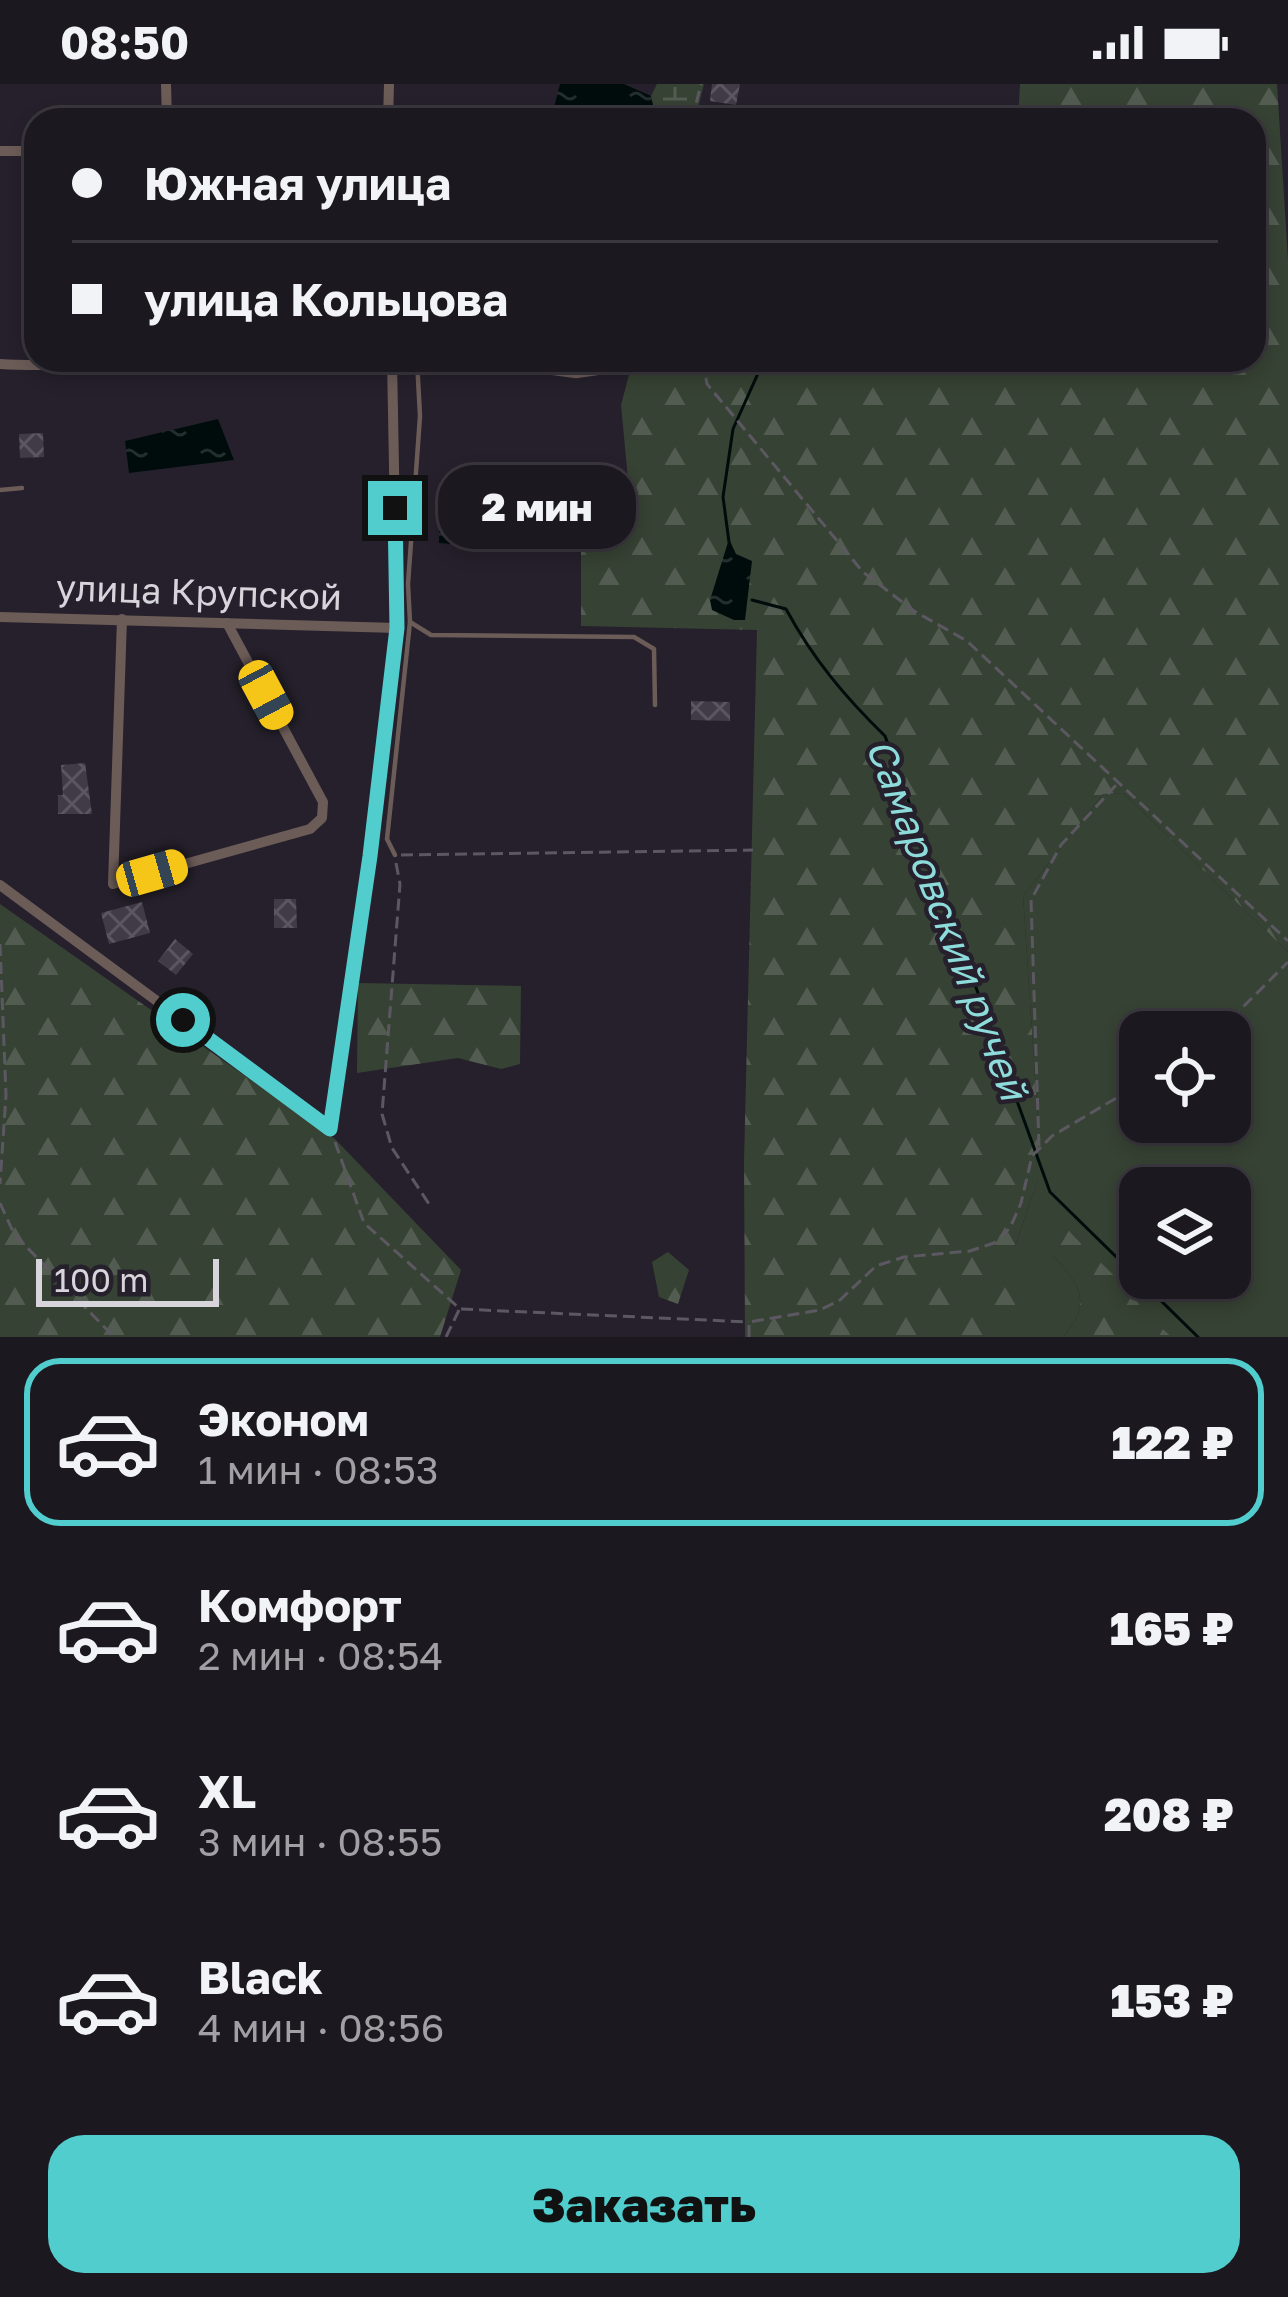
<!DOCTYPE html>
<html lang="ru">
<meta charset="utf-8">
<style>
body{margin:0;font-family:"Golos Text",sans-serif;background:#252129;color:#f1f3f6;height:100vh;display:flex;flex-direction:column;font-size:45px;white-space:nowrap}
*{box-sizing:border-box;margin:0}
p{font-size:39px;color:#a0a0a5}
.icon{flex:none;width:66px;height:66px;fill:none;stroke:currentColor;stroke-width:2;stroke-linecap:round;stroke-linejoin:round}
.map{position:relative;height:1253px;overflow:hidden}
.sheet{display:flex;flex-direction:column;background:#1c1820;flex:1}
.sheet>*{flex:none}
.top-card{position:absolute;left:24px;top:24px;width:1242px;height:264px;border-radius:36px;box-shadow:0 6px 18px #0003,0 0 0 3px #3a373e;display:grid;align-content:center;height:264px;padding:0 48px;background:#1c1820}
.tools{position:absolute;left:1119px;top:927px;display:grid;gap:24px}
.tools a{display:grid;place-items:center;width:132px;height:132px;border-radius:24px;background:#1c1820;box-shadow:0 6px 18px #0003,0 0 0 3px #3a373e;font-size:60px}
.scale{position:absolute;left:36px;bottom:30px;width:183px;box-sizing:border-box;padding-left:12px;border:6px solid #d7d4db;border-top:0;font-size:33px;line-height:42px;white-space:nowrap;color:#d7d4db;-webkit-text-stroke:9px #25202b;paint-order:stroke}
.end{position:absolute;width:54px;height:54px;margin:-27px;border:15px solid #52cdce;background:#111;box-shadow:0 0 0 6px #111}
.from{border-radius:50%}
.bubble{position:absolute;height:84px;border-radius:36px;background:#1c1820;box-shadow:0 6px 18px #0003,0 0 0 3px #3a373e;font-size:39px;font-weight:800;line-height:84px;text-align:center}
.car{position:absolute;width:36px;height:72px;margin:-36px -18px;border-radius:15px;box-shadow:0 0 9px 3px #0007;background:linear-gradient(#f5c518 24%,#345 0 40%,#f5c518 0 76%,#345 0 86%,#f5c518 0)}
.top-card b{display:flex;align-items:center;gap:42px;height:114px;font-size:45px}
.top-card b+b{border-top:3px solid #3a373e}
.top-card i{width:30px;height:30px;background:#f1f3f6}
ul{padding:21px 0 0;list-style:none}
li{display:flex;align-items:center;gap:36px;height:168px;margin:0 24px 18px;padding:0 24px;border:6px solid transparent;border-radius:36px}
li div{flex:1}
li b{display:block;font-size:45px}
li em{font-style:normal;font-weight:800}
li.current{border-color:#52cdce}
li>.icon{width:108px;height:108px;stroke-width:1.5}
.action{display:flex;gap:24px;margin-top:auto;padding:24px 48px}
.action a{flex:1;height:138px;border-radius:36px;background:#52cdce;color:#111;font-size:48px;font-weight:800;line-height:138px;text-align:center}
.status{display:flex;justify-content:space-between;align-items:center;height:84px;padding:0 60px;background:#1c1820;direction:ltr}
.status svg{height:33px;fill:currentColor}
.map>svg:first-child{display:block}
.grass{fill:#364233;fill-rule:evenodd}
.forest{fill:url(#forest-firs)}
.wetland{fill:url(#wetland-marsh)}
.water{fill:url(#water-ripples)}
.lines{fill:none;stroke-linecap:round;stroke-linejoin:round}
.stream{stroke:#000c0c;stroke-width:3}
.building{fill:url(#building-cross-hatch)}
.path{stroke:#5c5862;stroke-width:3;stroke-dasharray:12 6;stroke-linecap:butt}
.service{stroke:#6c5c58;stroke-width:4.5}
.minor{stroke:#6c5c58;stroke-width:10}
.route{stroke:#52cdce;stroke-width:15}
.labels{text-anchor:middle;stroke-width:9;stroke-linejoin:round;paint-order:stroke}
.street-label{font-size:36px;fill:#d7d4db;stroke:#25202b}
.water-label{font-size:39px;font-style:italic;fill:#8ddbda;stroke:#25202b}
</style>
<div class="status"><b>08:50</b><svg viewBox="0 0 49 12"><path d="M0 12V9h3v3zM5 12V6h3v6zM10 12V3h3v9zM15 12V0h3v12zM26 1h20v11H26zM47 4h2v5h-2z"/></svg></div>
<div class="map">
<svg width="1288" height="1253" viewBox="0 0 1288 1253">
<defs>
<pattern id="forest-firs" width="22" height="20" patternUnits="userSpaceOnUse" patternTransform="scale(3)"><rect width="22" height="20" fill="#364233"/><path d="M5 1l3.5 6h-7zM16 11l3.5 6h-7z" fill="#525c50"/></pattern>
<pattern id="wetland-marsh" width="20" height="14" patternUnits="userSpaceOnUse" patternTransform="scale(3)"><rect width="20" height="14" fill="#364233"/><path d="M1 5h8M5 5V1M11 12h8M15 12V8" fill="none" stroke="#525c50"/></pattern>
<pattern id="water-ripples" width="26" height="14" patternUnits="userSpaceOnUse" patternTransform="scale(3)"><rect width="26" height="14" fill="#000c0c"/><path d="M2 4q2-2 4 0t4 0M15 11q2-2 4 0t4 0" fill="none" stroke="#242e2f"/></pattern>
<pattern id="building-cross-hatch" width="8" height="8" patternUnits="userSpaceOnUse" patternTransform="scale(3)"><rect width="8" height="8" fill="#413b47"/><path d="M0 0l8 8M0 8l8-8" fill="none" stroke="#5c5661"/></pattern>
</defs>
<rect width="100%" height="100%" fill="#25202b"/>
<path class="grass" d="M 1123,709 L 1288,868 L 1288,1253 L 1172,1253 L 1147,1233 L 1119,1197 L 1070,1153 L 1052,1171 C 1080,1199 1093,1220 1063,1253 L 1015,1253 L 1015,1162 L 1038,1096 L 1038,1038 L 1023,812 L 1103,710 ZM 1140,948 L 1230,948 L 1230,1038 L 1140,1038 ZM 1140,1104 L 1230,1104 L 1230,1194 L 1140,1194 Z"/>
<g class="forest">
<polygon points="1020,0 1277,0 1288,176 1288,868 1123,709 1103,710 1023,812 1038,1038 1038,1096 1015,1162 1015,1253 745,1253 744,1077 757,546 581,542 581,429 628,395 621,321 633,276 1254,276 1254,36 1018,36"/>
<polygon points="0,820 335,1055 461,1186 440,1253 0,1253"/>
<polygon points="358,899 521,902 520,980 501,985 458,974 357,989"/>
<path d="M 1053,1126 C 1072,1155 1096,1172 1119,1197 C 1137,1217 1151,1236 1172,1253 L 1063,1253 C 1093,1220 1080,1199 1052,1171 Z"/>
<polygon points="668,1168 689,1186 678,1220 659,1213 652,1178"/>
</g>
<polygon class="wetland" points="657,0 704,0 695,36 656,36 651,12"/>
<g class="water">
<polygon points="560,0 624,0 651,12 656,36 561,36 552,31"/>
<polygon points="218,335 234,376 129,389 125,357"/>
<polygon points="440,397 468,399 469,407 460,419 471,429 466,461 439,459"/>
<polygon points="729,455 736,470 752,477 745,536 734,536 712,526 710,516"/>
</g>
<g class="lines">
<g class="stream">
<polyline points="729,458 723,413 733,345 764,276"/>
<path d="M 752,516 L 786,525 C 813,575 845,613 885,652 L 1050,1108 L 1198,1253"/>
</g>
</g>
<g class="building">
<polygon points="712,0 740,0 736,21 710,17"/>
<polygon points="43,349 44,373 20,374 19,350"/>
<polygon points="691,617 730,618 730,637 691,636"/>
<polygon points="85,679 92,730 58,730 58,711 63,711 61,681"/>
<polygon points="274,815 296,815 297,844 274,844"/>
<polygon points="142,818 150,849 109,860 101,829"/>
<polygon points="175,855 193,870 176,891 158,877"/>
</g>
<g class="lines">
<g class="path">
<polyline points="692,36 701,0"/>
<polyline points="703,276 707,300 863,488 914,527 967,557 1288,857"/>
<polyline points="401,771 753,766"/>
<polyline points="396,779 400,800 382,1030 392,1064 431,1123"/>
<polyline points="0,860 6,1011 0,1100"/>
<polyline points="1218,948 1288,878"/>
<polyline points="335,1058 364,1139 460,1225 749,1238"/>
<polyline points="1039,1062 1031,816 1061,761 1117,700"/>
<polyline points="0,1119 14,1150 114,1253"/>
<polyline points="446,1253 459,1226"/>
<polyline points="749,1253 749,1238 820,1226 840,1216 876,1182 904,1173 970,1167 994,1159 1010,1144 1021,1119 1032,1072 1052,1052 1140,1000"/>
</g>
<g class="service">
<polyline points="460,276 576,292 597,289 601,276"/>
<polyline points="0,406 22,404"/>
<polyline points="410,538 431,551 634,553 654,565 655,621"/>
<polyline points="395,771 387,755 410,538 408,500 420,332 417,276"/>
</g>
<g class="minor">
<polyline points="166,0 167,36"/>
<polyline points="388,36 389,0"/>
<polyline points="0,67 36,67"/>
<path d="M 0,280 C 59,284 117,277 176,277 C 238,277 299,280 361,276"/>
<polyline points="0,533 397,544"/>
<polyline points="122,535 113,800 310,745 322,734 323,718 227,539"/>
<polyline points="0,801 330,1045 370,772 397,544 392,276"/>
</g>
</g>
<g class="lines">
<polyline class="route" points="183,936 330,1045 370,772 397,544 395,424"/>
</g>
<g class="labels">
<g class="street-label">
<text transform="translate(199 508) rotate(2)" y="13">улица Крупской</text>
</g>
<g class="water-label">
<text transform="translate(947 835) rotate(69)" y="14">Самаровский ручей</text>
</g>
</g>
</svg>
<div class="tools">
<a><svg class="icon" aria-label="locate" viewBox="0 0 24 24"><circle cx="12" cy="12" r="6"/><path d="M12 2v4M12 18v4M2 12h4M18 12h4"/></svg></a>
<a><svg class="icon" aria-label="layers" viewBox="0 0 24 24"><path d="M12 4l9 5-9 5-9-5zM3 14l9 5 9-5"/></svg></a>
</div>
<div class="scale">100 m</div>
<i class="end from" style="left:183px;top:936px"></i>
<i class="end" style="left:395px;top:424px"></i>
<div class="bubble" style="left:438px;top:381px;width:198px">2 мин</div>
<i class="car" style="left:266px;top:611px;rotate:152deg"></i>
<i class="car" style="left:152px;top:789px;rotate:74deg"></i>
<div class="top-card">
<b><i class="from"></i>Южная улица</b>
<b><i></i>улица Кольцова</b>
</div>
</div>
<section class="sheet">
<ul>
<li class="current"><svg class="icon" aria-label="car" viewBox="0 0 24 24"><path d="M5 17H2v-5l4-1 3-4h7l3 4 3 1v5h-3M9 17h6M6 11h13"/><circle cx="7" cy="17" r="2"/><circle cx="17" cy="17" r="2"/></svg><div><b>Эконом</b><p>1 мин · 08:53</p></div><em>122 ₽</em></li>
<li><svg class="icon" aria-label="car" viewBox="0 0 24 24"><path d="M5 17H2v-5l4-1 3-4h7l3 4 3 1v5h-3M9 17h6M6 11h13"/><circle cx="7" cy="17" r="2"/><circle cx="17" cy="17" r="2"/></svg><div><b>Комфорт</b><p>2 мин · 08:54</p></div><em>165 ₽</em></li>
<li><svg class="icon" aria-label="car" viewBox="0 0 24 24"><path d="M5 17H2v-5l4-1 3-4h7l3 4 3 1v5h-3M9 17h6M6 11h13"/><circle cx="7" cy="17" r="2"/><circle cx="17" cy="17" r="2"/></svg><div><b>XL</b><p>3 мин · 08:55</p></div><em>208 ₽</em></li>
<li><svg class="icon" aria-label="car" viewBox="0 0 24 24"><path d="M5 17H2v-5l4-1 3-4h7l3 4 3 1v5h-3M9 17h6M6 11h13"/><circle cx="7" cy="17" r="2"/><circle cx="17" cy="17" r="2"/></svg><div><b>Black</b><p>4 мин · 08:56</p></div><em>153 ₽</em></li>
</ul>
<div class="action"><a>Заказать</a></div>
</section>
